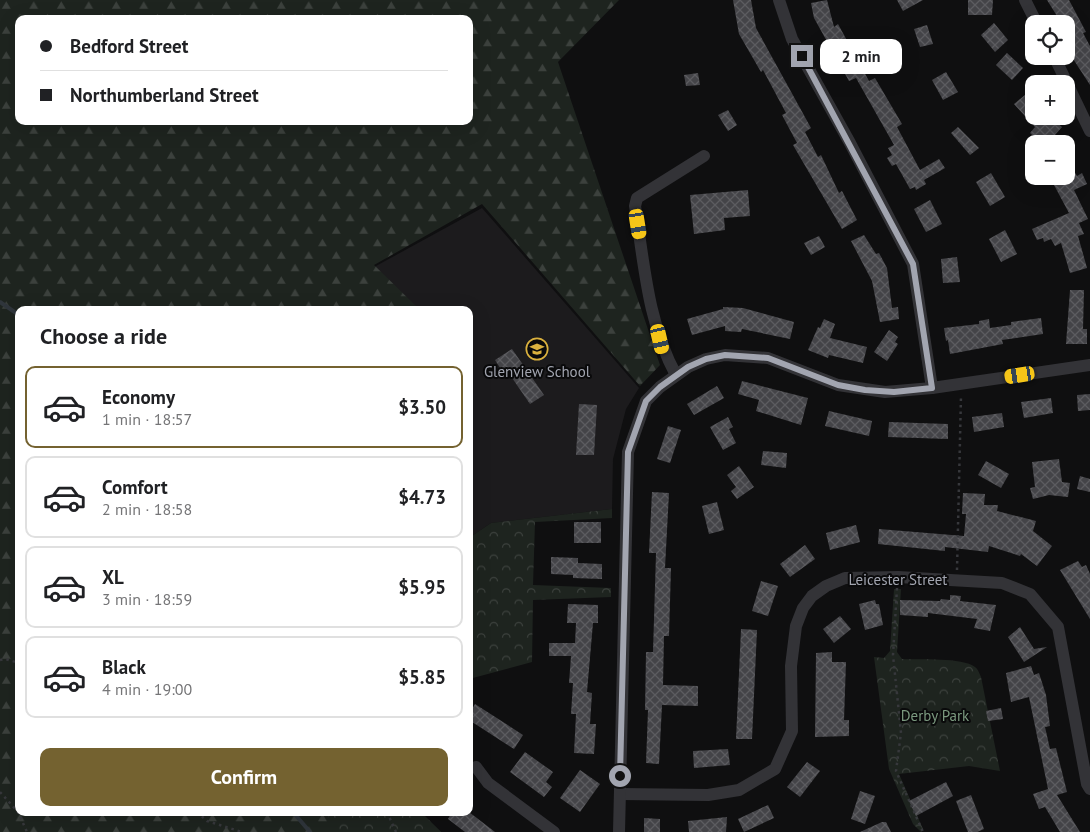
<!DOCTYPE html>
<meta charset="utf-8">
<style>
body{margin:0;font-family:"PT Sans",sans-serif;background:#f2f2f2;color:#202124;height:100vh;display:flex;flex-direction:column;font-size:19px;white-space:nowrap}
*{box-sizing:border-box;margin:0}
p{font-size:16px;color:#757577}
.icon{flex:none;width:28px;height:28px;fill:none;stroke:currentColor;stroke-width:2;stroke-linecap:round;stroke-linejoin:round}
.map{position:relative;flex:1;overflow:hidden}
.sheet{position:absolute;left:15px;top:306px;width:458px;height:510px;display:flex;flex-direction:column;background:#fff;border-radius:10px;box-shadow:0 5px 20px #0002}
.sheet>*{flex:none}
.hud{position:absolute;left:15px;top:15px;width:458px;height:110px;border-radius:10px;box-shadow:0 5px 20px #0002;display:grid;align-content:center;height:110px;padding:0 25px;background:#fff}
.tools{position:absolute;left:1025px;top:15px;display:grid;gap:10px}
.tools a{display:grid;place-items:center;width:50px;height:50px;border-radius:10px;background:#fff;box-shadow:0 5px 20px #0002;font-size:25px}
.end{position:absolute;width:22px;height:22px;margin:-11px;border:6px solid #a2a5b0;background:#111;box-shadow:0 0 0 2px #111}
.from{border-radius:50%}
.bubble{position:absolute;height:35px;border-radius:10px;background:#fff;box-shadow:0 5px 20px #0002;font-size:16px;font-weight:700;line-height:35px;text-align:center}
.car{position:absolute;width:15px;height:30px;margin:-15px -8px;border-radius:6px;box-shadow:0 0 4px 1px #0007;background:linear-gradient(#f5c518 24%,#345 0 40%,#f5c518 0 76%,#345 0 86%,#f5c518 0)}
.hud b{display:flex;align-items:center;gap:18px;height:48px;font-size:19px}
.hud b+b{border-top:1px solid #e0e0e0}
.hud i{width:12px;height:12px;background:#202124}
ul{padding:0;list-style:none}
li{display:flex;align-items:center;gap:15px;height:82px;margin:0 10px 8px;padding:0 15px;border:2px solid #e0e0e0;border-radius:10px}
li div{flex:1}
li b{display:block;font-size:19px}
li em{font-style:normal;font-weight:700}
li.on{border-color:#746230}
li>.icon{width:45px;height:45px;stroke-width:1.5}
h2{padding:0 25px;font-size:22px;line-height:60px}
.button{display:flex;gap:10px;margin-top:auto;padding:10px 25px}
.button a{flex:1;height:58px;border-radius:10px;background:#746230;color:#fff;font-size:20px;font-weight:700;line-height:58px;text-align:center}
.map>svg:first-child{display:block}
.built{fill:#1c1b1d}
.forest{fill:url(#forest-firs);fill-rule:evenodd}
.park{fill:url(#park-crowns)}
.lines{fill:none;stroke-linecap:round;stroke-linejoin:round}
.stream{stroke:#2f353b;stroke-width:4}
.building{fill:url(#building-cross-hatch)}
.path{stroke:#37383c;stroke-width:2.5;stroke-dasharray:2.5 4;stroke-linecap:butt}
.minor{stroke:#333337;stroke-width:12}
.route{stroke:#a2a5b0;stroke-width:6}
.labels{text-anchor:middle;stroke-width:4;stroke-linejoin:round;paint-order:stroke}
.poi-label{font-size:15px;fill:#a2a5b0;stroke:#0a0a0b}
.street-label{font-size:15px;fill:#a2a5b0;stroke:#0a0a0b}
.park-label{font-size:15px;fill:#7b997f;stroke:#0a0a0b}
</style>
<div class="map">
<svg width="1090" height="832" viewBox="0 0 1090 832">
<defs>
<pattern id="forest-firs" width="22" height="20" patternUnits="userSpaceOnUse" patternTransform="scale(1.25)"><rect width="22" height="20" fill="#1e241f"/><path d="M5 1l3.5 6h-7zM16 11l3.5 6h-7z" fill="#3c413d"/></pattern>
<pattern id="park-crowns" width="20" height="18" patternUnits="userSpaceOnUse" patternTransform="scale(1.25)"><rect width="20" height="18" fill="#1e241f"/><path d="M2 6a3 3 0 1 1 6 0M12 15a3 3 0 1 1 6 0" fill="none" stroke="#3c413d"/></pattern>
<pattern id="building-cross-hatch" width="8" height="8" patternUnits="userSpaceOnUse" patternTransform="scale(1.25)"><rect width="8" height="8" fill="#444448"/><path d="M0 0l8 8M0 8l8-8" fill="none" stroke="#5c5c60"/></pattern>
</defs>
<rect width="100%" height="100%" fill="#0f0f10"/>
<polygon class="built" points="482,208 639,388 626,409 613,459 612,509 491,523 469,538 469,310 341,310 376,266"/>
<path class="forest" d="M 0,0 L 619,0 L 558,62 L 660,365 L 640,386 L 482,204 L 374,265 L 420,310 L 19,310 L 19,812 L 421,812 L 441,832 L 0,832 ZM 19,19 L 469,19 L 469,121 L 19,121 Z"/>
<g class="park">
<polygon points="612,509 612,518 535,522 533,585 611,588 611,597 533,600 532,662 469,679 469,538 491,523"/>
<path d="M 894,589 L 901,589 L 897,652 L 902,659 C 919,660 962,657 975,667 C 978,669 979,673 981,677 L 1000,771 L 969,766 L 899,774 L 923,829 L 921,832 L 913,824 L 889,769 L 874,657 L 884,658 L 890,651 Z"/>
<polygon points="328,813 421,813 441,832 329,832"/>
</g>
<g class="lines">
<g class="stream">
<polyline points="0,302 19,315"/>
<polyline points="293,812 310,832"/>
</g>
</g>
<g class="building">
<polygon points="733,0 751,0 756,28 811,128 805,132 818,157 821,155 839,193 842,191 857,220 842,229 793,145 797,143 782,115 786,113 763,70 761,72 739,34"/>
<polygon points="827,0 834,27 838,24 869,81 875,78 902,124 897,127 920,170 939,159 945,168 924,180 926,184 916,190 915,187 910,189 896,164 892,166 887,158 892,155 888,148 894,145 856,78 849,81 814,18 811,3"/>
<polygon points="897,0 923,0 903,11"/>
<polygon points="968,0 993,0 992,15 968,15"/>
<polygon points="1047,0 1069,0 1086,32 1083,33 1090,46 1090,85 1066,48 1072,42 1066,31 1066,24 1062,24"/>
<polygon points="994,23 1008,40 995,52 981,35"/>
<polygon points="927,25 933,44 920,47 914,29"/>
<polygon points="1007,53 1023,68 1012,80 996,65"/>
<polygon points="946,72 958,92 943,100 932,80"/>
<polygon points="698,73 700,85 686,86 684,75"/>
<polygon points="1025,95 1034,104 1034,116 1049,116 1062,127 1047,144 1042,144 1030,133 1035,127 1014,104"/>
<polygon points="728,110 737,125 728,131 718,115"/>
<polygon points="958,127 979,148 970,155 951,133"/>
<polygon points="1066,157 1077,176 1082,173 1087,184 1074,190 1088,219 1079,223 1084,234 1078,236 1087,268 1070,273 1061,243 1055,246 1051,239 1044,242 1043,238 1037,240 1032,229 1069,213 1054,185 1062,181 1060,176 1066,176"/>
<polygon points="991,173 1005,197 990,206 976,182"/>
<polygon points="748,190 750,216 724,218 725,230 694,234 690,195"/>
<polygon points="930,200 942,224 926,232 914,209"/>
<polygon points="1005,230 1017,254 1001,262 989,239"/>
<polygon points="864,235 876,254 879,253 887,268 892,308 898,307 899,319 880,322 872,281 851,241"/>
<polygon points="819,236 825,247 811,255 804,243"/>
<polygon points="957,257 960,282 943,283 941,259"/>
<polygon points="1070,290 1084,290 1083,329 1087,329 1087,344 1066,344"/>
<polygon points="723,307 743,308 794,322 790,339 742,329 741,332 725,331 725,326 692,335 687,319 723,309"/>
<polygon points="1041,318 1043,334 1002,340 1003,344 950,354 948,340 946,341 944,328 979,324 979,321 989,319 990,328 1011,325 1011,322"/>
<polygon points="824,319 835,324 830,338 867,347 863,363 829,355 828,358 808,350 818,327 820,328"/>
<polygon points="889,330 898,337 895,342 898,344 887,361 874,352"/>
<polygon points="512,349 544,395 530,404 508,372 504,374 495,360"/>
<polygon points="742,381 808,398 801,425 756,411 759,400 738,394"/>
<polygon points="717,386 724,398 694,415 687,404"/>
<polygon points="1090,394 1090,410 1078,411 1077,395"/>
<polygon points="1051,398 1053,413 1024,418 1021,402"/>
<polygon points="579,404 597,405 594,455 576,455"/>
<polygon points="829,411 872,421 869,436 825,426"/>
<polygon points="1002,413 1004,427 974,432 972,417"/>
<polygon points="728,417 733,427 729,429 736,443 723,450 710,427"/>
<polygon points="889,422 948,424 948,439 888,437"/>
<polygon points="668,426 681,430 670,463 657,459"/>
<polygon points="763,451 787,453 786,468 761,465"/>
<polygon points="1059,459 1062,482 1070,483 1068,497 1049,495 1033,499 1030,488 1035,487 1032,462"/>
<polygon points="986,461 1009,474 1001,488 978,475"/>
<polygon points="739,466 754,487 737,499 731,491 736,487 727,475"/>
<polygon points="1080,476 1090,479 1090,492 1077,489"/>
<polygon points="652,492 669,493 665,568 671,568 669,636 664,636 663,685 698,686 698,706 662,705 659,764 646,763 648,710 645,710 646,652 653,652 656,553 649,553"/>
<polygon points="963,493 985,494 984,505 998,505 997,511 1036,521 1033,531 1052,546 1037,566 1021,554 1020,556 989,546 988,552 945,547 945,551 878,544 879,529 964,536 966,514 962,514"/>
<polygon points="717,502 724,530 709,534 702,506"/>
<rect x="574" y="522" width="27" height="21"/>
<polygon points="856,525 860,542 830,550 826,533"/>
<polygon points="805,545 815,559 790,577 780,564"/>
<polygon points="551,557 578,558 578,563 602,564 602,579 573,578 573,575 551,574"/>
<polygon points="1078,561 1082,567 1086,565 1090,574 1090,619 1060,570"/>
<polygon points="761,581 778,586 768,616 752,611"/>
<polygon points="950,595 961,596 960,601 996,605 990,631 974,628 977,619 928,613 928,617 900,615 900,600 940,601 941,599 950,600"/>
<polygon points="875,600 876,604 879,604 883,625 865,630 859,604"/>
<polygon points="568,604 598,605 598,623 593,623 587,692 592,693 590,724 596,724 594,754 574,753 576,714 571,714 573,683 569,683 571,656 549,656 549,643 575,643 576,623 567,623"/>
<polygon points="840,616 851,629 834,643 823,629"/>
<polygon points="1020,627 1034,649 1047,647 1024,662 1008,637"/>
<polygon points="741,629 757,630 752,739 736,739"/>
<polygon points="832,652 832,662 846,662 844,720 849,720 849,736 815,737 816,653"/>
<polygon points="1031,666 1034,675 1039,673 1046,695 1050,726 1045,727 1050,749 1056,748 1067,792 1057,795 1080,832 1060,832 1045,807 1039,809 1033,794 1048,789 1029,697 1011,702 1006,673"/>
<polygon points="475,704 523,735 514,749 469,720 469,715"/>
<polygon points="1001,708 1003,719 988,721 986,711"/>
<polygon points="728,749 730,765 694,768 693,751"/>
<polygon points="525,752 553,772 546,782 552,787 544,797 510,772"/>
<polygon points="807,762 820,771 800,797 787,787"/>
<polygon points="580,770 600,784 580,812 560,798"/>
<polygon points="946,782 953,796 916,816 909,801"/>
<polygon points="860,791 875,796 865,824 851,819"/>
<polygon points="971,795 984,829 977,832 968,832 956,801"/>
<polygon points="768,805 774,818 744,832 738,819"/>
<polygon points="452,812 469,812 495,832 465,832 448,819"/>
<polygon points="727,817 726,832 689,832 688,821"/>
<polygon points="644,818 660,819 660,832 644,832"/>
<polygon points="882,822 886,822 891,832 860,832"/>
</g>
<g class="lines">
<g class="path">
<polyline points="957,570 961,396"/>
<polyline points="897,588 893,655 901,733 896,771 923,832"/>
<polyline points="0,660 5,659 19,663"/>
<polyline points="0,792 18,812 27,832"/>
<polyline points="197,812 207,821 242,832"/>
<polyline points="387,812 396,832"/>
</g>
<g class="minor">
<polyline points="779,0 792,39 850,143 913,264 932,388"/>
<polyline points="1025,0 1037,24"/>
<polyline points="1054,56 1090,131"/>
<path d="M 676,375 C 648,324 644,263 635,206 L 637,198 L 704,156"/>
<polyline points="476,767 488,783 554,832"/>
<polyline points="620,794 708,795 739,790 775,769 792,731 791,666 796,626 803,608 812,596 826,586 845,578 898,577 1002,583 1030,594 1058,627 1087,784 1090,789"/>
<polyline points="619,832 628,452 646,401 660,387 688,367 706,359 725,355 768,358 838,385 885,392 932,388 1090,365"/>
</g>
</g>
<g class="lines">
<polyline class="route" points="620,776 628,452 646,401 660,387 688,367 706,359 725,355 768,358 838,385 865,390 894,392 932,388 913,264 802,56"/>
</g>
<defs>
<g id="school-ring" transform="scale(1.125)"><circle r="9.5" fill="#0a0a0b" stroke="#dab13e" stroke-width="1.5"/><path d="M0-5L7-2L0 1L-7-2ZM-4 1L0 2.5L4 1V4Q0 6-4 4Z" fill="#dab13e"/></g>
</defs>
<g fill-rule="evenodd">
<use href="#school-ring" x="537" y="349"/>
</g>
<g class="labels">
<g class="poi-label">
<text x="537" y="377">Glenview School</text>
</g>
<g class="street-label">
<text x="898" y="585">Leicester Street</text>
</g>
<g class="park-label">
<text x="935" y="721">Derby Park</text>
</g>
</g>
</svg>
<div class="tools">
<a><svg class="icon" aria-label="locate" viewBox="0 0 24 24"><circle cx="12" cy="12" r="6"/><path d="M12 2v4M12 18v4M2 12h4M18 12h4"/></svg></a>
<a>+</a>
<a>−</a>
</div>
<i class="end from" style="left:620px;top:776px"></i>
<i class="end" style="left:802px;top:56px"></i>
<div class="bubble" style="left:820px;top:39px;width:82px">2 min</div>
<i class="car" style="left:638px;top:224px;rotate:171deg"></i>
<i class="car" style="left:660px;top:339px;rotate:167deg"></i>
<i class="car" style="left:1020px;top:375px;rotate:261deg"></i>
<div class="hud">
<b><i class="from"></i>Bedford Street</b>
<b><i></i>Northumberland Street</b>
</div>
<section class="sheet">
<h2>Choose a ride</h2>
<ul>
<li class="on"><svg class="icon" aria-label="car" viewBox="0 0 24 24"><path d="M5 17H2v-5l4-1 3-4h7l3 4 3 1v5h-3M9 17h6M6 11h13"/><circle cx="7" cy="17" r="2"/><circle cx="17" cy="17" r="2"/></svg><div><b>Economy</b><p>1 min · 18:57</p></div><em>$3.50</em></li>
<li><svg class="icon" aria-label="car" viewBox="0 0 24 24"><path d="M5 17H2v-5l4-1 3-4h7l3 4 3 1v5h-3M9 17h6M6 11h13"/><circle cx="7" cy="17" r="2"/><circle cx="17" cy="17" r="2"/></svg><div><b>Comfort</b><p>2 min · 18:58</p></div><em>$4.73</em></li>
<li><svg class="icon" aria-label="car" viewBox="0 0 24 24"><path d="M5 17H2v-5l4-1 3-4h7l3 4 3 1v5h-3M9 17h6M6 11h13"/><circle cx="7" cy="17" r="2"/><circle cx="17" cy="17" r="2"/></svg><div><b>XL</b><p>3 min · 18:59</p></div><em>$5.95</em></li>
<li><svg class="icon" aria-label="car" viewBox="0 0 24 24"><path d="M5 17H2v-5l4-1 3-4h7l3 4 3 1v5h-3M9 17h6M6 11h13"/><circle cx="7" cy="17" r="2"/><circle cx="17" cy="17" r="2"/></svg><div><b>Black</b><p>4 min · 19:00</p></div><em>$5.85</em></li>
</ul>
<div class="button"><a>Confirm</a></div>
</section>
</div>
